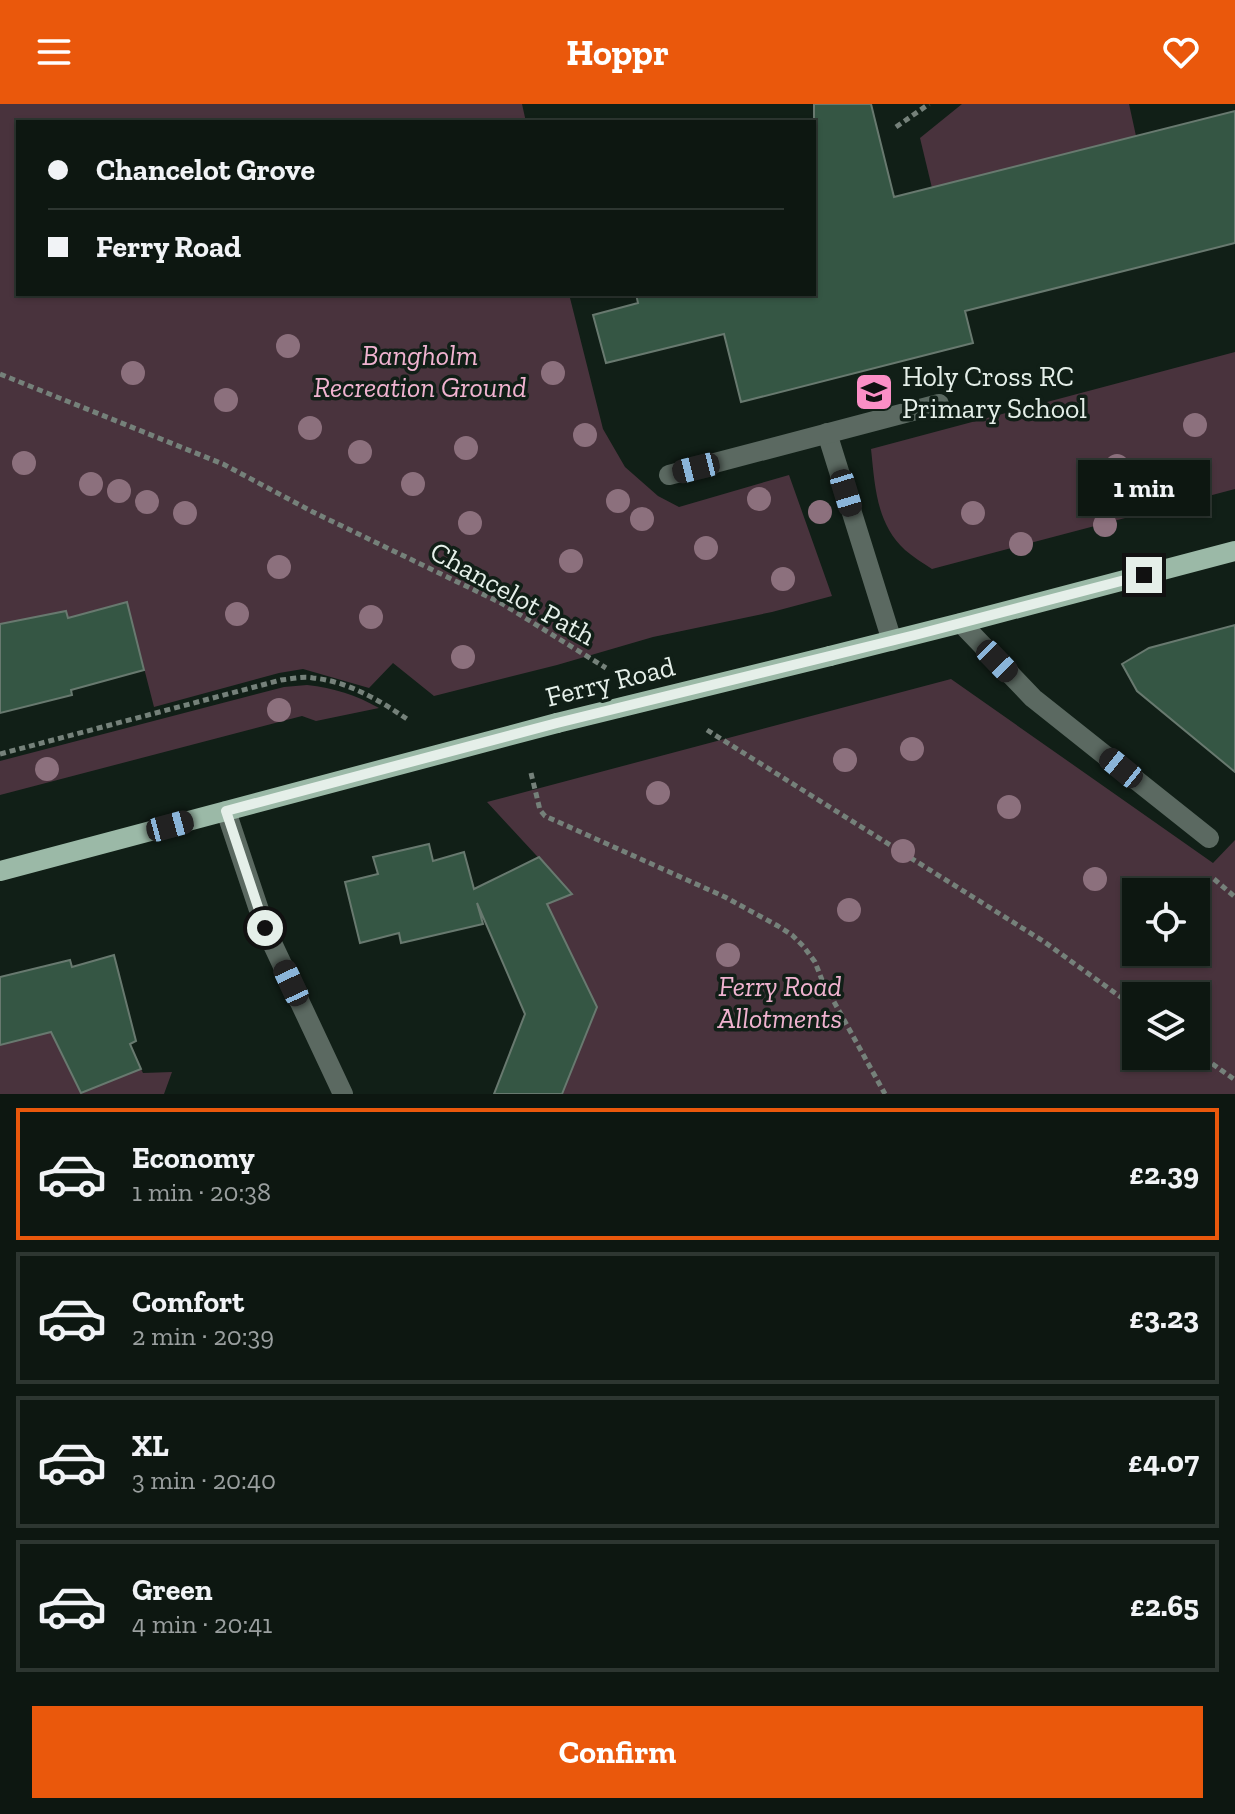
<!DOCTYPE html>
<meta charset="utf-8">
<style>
body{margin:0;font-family:"Zilla Slab",serif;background:#1b241f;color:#f1f3f6;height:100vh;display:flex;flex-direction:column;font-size:30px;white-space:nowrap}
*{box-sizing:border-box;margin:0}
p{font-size:26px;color:#9a9f9f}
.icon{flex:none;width:44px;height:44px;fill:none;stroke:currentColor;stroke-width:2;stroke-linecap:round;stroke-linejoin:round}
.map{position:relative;height:990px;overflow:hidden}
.sheet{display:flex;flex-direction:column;background:#0d1711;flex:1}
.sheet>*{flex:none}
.top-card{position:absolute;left:16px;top:16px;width:800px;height:176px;border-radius:0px;box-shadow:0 2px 6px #0004,0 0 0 2px #2d3631;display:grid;align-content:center;height:176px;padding:0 32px;background:#0d1711}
.fabs{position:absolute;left:1122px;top:774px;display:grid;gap:16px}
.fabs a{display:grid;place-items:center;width:88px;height:88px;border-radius:0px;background:#0d1711;box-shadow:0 2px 6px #0004,0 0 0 2px #2d3631;font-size:40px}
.end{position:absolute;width:36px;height:36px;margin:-18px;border:10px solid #e5efe9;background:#111;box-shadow:0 0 0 4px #111}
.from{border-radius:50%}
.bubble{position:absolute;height:56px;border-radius:0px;background:#0d1711;box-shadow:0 2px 6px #0004,0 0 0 2px #2d3631;font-size:26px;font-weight:700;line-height:56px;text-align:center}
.car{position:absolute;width:24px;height:48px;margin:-24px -12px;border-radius:10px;box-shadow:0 0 6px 2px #0007;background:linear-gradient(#222 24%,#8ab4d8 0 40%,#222 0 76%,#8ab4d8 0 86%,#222 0)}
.top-card b{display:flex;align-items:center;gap:28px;height:76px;font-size:30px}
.top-card b+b{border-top:2px solid #2d3631}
.top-card i{width:20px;height:20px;background:#f1f3f6}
ul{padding:14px 0 0;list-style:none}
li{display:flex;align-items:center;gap:24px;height:132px;margin:0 16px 12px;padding:0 16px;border:4px solid #2d3631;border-radius:0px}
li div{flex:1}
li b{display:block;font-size:30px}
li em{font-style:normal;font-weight:700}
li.active{border-color:#ea580c}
li>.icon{width:72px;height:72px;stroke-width:1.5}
.primary-button{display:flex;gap:16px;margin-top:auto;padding:16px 32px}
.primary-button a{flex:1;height:92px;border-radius:0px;background:#ea580c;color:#fff;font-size:32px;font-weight:700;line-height:92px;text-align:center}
header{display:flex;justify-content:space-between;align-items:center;height:104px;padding:0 32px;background:#ea580c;color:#fff;font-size:36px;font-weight:700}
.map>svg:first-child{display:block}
.green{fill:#49333d;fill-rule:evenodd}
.building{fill:#355644;stroke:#68796f;stroke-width:2}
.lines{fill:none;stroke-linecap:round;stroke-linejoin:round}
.path{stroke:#75817a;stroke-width:5;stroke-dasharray:6 4;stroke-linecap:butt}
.minor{stroke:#5b6961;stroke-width:20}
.major{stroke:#9bb9a7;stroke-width:20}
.major-bridge{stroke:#9bb9a7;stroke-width:20}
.tree{fill:#8c707d}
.route{stroke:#e5efe9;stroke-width:10}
.labels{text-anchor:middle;stroke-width:7;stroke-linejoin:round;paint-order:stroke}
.park-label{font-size:28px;font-style:italic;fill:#f0b3d0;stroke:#111f17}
.poi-label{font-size:28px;fill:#e5efe9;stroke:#111f17;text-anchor:start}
.street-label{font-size:28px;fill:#e5efe9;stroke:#111f17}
</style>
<header><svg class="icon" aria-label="menu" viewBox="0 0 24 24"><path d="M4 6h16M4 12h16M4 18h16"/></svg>Hoppr<svg class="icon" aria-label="heart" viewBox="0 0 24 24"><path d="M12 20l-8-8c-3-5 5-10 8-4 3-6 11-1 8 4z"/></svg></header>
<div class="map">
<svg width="1235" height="990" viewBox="0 0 1235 990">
<rect width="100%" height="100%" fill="#111f17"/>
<g class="green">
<polygon points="0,0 522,0 526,18 18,18 18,190 569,190 603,325 625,363 658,392 679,403 789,371 832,492 772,508 653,533 557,561 434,592 393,559 369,584 303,565 279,569 154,603 127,498 68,514 65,507 33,514 0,527"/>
<polygon points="962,0 1129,0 1136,32 932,84 920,34"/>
<path d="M 1235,248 L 1235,385 L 932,465 C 923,459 913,453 905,446 C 876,419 875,382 871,345 Z"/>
<path d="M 951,575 L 1213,759 L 1235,736 L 1235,990 L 562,990 L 597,903 L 570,849 L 511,877 L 503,860 L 513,850 L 523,811 L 571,789 L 487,698 ZM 1136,788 L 1196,788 L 1196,848 L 1136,848 ZM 1136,892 L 1196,892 L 1196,952 L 1136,952 Z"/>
<path d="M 307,581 C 334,584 356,591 379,604 L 316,617 L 302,612 L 0,691 L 0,657 L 284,583 Z"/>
<polygon points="51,927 81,989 141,965 143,969 172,968 164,990 0,990 0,941"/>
</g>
<g class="building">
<polygon points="814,0 871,0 894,93 1235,7 1235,139 965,207 973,239 741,298 724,230 606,259 593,211 638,199 636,190 814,190"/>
<polygon points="127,498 144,566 71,586 72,591 0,609 0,520 66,507 68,514"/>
<polygon points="1235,521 1235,668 1137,587 1122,560 1149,544"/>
<polygon points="429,740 433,757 464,748 474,785 539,753 572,790 547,800 597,903 562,990 494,990 525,910 477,799 483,820 401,839 399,829 360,839 345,778 378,770 373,753"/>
<polygon points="114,851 136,937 130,940 141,965 81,989 51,928 0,941 0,873 70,856 72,863"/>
</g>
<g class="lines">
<g class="path">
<polyline points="896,23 929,0"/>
<polyline points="0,270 223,360 313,408 501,499 606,564"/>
<polyline points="707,626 1043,837 1136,904"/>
<path d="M 0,650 L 281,576 C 291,575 303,572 313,574 C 347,577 379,596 407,615"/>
<polyline points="531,669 540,706 545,712 725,793 778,822 792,831 804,843 815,858 822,876 885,990"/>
<polyline points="1214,775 1235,793"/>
<polyline points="1196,948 1235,976"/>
</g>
<g class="minor">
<polyline points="827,329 892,537"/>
<polyline points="669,371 939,300"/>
<polyline points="961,519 1033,594 1209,734"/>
<polyline points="226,707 265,824 343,990"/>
</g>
<g class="major">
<polyline points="830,552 961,519 1235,447"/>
<polyline points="0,767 557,619"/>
</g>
<polyline class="major-bridge" points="557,619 830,552"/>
</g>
<g class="tree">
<circle cx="288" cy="242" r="12"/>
<circle cx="133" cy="269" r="12"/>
<circle cx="553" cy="269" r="12"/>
<circle cx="226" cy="296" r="12"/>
<circle cx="1195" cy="321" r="12"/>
<circle cx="310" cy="324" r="12"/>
<circle cx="585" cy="331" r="12"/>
<circle cx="466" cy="344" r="12"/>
<circle cx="360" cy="348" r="12"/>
<circle cx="24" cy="359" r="12"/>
<circle cx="1117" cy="362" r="12"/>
<circle cx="91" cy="380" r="12"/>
<circle cx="413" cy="380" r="12"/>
<circle cx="119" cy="387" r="12"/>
<circle cx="759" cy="395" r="12"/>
<circle cx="618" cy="397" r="12"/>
<circle cx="147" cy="398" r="12"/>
<circle cx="820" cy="408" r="12"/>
<circle cx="185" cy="409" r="12"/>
<circle cx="973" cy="409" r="12"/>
<circle cx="642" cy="415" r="12"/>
<circle cx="470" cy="419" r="12"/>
<circle cx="1105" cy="421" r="12"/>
<circle cx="1021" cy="440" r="12"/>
<circle cx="706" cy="444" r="12"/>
<circle cx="571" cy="457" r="12"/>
<circle cx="279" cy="463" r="12"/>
<circle cx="783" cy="475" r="12"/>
<circle cx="237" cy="510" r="12"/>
<circle cx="371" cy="513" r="12"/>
<circle cx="463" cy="553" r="12"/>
<circle cx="279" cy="606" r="12"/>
<circle cx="912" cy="645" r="12"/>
<circle cx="845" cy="656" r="12"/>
<circle cx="47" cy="665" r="12"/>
<circle cx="658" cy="689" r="12"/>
<circle cx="1009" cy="703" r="12"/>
<circle cx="903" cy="747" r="12"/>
<circle cx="1095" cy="775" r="12"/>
<circle cx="849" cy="806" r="12"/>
<circle cx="728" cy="851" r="12"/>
</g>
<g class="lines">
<polyline class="route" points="265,824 226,707 557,619 915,531 1144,471"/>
</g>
<defs>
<g id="school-square" transform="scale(2)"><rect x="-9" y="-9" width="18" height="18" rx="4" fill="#fb8fc6" stroke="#111f17"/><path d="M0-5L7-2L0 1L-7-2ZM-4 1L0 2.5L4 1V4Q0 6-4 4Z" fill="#111"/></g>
</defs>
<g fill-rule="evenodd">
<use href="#school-square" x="874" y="288"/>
</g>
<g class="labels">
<g class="park-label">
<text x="420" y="261">Bangholm<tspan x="420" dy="32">Recreation Ground</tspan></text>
<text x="780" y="892">Ferry Road<tspan x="780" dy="32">Allotments</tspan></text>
</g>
<g class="poi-label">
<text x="902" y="282">Holy Cross RC<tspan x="902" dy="32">Primary School</tspan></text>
</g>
<g class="street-label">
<text transform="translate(513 489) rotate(29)" y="10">Chancelot Path</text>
<text transform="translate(610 577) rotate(-14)" y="10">Ferry Road</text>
</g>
</g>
</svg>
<div class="fabs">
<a><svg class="icon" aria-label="locate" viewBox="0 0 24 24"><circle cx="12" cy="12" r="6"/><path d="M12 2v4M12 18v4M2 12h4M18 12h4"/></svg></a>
<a><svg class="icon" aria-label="layers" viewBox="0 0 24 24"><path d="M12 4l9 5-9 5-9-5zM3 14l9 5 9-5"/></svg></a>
</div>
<i class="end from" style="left:265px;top:824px"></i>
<i class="end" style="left:1144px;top:471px"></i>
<div class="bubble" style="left:1078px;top:356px;width:132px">1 min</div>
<i class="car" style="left:696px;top:364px;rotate:256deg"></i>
<i class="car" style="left:846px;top:389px;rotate:163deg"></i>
<i class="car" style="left:997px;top:557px;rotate:136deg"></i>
<i class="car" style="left:1121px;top:664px;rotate:309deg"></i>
<i class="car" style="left:170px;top:722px;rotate:75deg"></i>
<i class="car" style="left:291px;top:879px;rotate:335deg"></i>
<div class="top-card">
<b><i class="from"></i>Chancelot Grove</b>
<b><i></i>Ferry Road</b>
</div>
</div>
<section class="sheet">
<ul>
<li class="active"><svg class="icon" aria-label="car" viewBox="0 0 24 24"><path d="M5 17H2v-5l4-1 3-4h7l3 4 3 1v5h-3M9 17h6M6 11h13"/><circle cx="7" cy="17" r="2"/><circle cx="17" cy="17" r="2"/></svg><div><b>Economy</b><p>1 min · 20:38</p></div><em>£2.39</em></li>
<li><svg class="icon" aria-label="car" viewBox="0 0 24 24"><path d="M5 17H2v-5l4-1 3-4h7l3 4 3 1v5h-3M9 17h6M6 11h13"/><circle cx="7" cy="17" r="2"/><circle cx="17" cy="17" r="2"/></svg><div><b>Comfort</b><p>2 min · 20:39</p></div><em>£3.23</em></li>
<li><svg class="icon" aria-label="car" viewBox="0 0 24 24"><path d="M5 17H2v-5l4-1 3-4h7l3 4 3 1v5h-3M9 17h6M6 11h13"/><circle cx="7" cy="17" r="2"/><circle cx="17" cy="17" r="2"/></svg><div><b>XL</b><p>3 min · 20:40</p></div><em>£4.07</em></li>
<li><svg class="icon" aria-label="car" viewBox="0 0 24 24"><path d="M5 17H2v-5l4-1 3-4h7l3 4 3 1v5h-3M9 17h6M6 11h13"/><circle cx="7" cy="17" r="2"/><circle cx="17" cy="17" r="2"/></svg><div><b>Green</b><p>4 min · 20:41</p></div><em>£2.65</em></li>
</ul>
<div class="primary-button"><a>Confirm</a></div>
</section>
